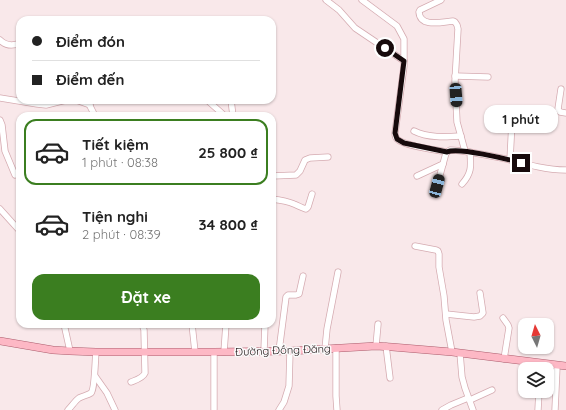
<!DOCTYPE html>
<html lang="vi">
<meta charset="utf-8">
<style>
body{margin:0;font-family:Quicksand,sans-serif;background:#f2f2f2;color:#222;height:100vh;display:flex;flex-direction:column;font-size:15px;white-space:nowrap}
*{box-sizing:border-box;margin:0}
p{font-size:13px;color:#767676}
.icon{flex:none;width:22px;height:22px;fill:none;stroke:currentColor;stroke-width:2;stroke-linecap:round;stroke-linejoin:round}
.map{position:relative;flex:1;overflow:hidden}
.drawer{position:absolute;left:16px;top:112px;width:260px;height:216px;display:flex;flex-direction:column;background:#fff;border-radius:12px;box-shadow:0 1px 3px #0004}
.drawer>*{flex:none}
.top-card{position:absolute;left:16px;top:16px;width:260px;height:88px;border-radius:12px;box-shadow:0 1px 3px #0004;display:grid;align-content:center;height:88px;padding:0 16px;background:#fff}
.needle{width:26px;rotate:355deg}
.controls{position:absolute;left:518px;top:318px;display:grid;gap:8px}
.controls a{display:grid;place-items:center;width:36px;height:36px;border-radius:8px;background:#fff;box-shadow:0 1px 3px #0004;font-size:20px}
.end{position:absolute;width:18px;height:18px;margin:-9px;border:5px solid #170a0c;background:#fff;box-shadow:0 0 0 2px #fff}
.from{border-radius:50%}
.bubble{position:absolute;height:28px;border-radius:12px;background:#fff;box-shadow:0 1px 3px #0004;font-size:13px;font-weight:800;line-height:28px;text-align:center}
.car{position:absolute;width:12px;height:24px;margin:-12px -6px;border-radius:5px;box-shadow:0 0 3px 1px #0007;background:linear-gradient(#222 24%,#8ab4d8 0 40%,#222 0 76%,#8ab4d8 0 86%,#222 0)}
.top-card b{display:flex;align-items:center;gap:14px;height:38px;font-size:15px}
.top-card b+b{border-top:1px solid #e0e0e0}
.top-card i{width:10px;height:10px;background:#222}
ul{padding:7px 0 0;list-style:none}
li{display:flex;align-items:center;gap:12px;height:66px;margin:0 8px 6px;padding:0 8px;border:2px solid transparent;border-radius:12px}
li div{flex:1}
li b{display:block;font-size:15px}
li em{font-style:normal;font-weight:800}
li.on{border-color:#3b7e20}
li>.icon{width:36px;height:36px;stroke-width:1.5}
.primary-button{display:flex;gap:8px;margin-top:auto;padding:8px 16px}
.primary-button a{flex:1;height:46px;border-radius:12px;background:#3b7e20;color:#fff;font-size:16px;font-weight:800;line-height:46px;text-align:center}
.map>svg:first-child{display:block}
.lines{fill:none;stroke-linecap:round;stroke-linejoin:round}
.minor-casing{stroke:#d5abb1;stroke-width:7}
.major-casing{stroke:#ab5c6c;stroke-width:8}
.minor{stroke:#fff;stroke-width:5.5}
.major{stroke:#fdb8c5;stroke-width:7}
.route{stroke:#170a0c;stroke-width:5}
.labels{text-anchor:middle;stroke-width:3;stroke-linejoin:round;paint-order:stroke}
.street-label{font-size:11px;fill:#170a0c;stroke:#fafafa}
</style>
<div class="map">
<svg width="566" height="410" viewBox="0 0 566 410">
<rect width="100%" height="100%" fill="#f9e8ea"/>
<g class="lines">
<g class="minor-casing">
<g id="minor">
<polyline points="326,0 339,10 355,28 404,61"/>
<path d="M 362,0 L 397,26 L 404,39 L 404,66 L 395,133 C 395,135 395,137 397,139 C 404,146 437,150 447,152"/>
<path d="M 441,0 L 420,10 L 419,12 C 420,28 442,22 453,21 L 455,22 L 457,25 L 458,29 L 455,81 L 457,122 L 465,151"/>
<path d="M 0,40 C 6,46 13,46 20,43"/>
<polyline points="455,76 488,77"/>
<polyline points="561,89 558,109 560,112 566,113"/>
<polyline points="0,98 37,104 46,105 66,100"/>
<polyline points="76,100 90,105"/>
<polyline points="87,100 95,116"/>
<polyline points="207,100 225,116"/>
<polyline points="231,100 233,116"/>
<polyline points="0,120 2,125 5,151 15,175"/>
<path d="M 414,131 C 428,138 445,137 461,136"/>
<polyline points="510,160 512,121"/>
<polyline points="272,176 296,175 300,171 305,160 310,158 328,157"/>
<polyline points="417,176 443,164"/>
<path d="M 462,184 C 472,173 471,166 470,152"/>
<path d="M 437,186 L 446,153 L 450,150 C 470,151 491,156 511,160 C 529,165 547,170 566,170"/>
<path d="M 272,199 C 280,200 287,201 294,204 C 299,206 302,208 306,209 L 308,207 L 312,194"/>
<polyline points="0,209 18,229"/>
<polyline points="415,246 436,250 438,251 439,254 439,267 444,296 446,320 452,352"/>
<polyline points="446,314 474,317 480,316 483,313 480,293"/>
<polyline points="503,318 508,325 509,328 504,359"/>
<polyline points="64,324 70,351"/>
<polyline points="192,324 195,352"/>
<polyline points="376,346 378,324"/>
<polyline points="386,346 390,378"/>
<polyline points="336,348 336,396 337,410"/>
<polyline points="325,349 327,329 338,272"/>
<polyline points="264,351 265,324"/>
<polyline points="279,351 286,297 288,295 296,295 299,294 303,276"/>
<polyline points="214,352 214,409"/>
<polyline points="224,352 226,324"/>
<polyline points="460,353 462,377 465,388 473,410"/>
<polyline points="95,376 107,393 115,410"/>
<path d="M 131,382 C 136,380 143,378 145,373 L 144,330 L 142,324"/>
<polyline points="470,400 492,390"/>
<path d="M 68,410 C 72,406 75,401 79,398 C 83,396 88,395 91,393 C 95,389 95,359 96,352"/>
<polyline points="279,410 284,402 289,386 290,351"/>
<polyline points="442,410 451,405 468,398"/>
<polyline points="538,410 539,391"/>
<polyline points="555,410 557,366"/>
</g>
</g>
<g class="major-casing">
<polyline id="major" points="0,341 53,350 70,351 96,352 214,352 290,351 376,346 392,347 452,352 566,366"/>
</g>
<use href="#minor" class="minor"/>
<use href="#major" class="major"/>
</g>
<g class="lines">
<path class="route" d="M 385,48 L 404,61 L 395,133 L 397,139 L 404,143 L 447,152 C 458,147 507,159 521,163"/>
</g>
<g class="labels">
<g class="street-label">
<text transform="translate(283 350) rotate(-2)" y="4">Đường Đồng Đăng</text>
</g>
</g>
</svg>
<div class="controls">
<a><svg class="needle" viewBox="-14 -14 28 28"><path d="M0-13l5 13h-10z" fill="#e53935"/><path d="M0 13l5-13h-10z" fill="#767676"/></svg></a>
<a><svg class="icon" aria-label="layers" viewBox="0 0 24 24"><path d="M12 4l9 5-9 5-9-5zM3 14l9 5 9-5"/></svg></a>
</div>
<i class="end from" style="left:385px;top:48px"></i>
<i class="end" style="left:521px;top:163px"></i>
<div class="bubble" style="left:484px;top:105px;width:74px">1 phút</div>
<i class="car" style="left:456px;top:95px;rotate:176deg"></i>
<i class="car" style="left:437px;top:186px;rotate:15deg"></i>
<div class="top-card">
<b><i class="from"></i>Điểm đón</b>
<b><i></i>Điểm đến</b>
</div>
<section class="drawer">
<ul>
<li class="on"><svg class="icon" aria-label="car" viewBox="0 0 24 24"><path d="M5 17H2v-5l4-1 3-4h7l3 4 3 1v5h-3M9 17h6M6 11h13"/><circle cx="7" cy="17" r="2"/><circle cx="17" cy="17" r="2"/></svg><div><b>Tiết kiệm</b><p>1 phút · 08:38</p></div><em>25 800 ₫</em></li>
<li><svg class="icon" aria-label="car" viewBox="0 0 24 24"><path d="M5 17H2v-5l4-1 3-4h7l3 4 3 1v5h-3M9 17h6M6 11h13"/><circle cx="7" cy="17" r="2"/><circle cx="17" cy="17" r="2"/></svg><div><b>Tiện nghi</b><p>2 phút · 08:39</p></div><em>34 800 ₫</em></li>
</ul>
<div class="primary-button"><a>Đặt xe</a></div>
</section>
</div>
